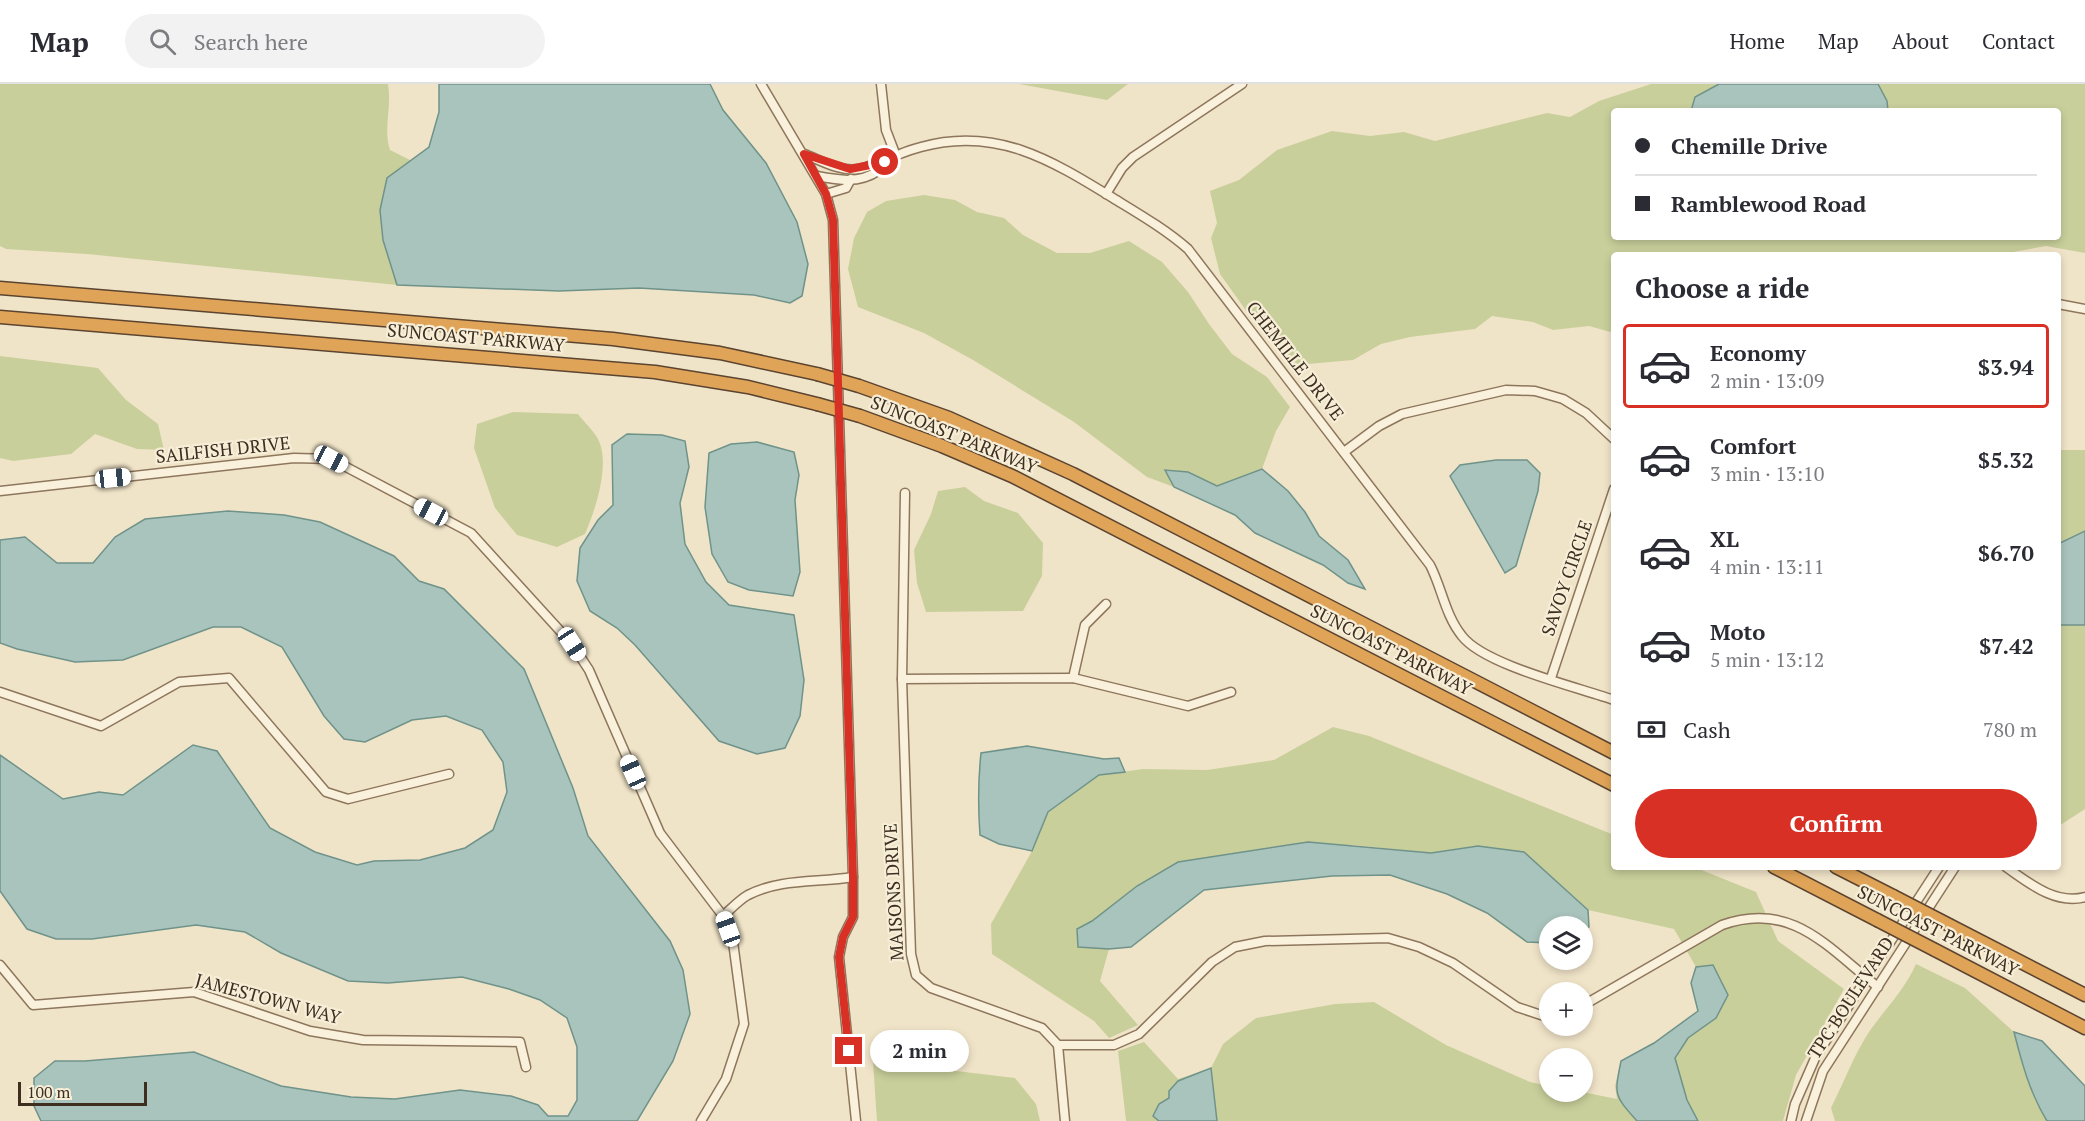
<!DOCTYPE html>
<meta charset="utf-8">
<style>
body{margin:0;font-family:"PT Serif",serif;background:#f2f2f3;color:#2b2b33;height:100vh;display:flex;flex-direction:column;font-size:22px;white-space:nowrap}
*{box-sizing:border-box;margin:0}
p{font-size:20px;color:#7c7c81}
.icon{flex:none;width:33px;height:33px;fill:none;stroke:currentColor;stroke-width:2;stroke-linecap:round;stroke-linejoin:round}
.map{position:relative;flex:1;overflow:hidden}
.sheet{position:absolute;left:1611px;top:168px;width:450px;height:618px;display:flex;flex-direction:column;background:#fff;border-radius:6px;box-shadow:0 3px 9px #0003}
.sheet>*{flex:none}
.top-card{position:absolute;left:1611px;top:24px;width:450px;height:132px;border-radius:6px;box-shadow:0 3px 9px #0003;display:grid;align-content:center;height:132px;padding:0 24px;background:#fff}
.tools{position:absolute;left:1539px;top:832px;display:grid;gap:12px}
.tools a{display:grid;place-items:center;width:54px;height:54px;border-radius:50%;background:#fff;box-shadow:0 3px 9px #0003;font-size:30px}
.scale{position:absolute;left:18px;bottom:15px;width:129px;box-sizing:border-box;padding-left:6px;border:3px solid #3d2e20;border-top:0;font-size:16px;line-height:21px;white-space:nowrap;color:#3d2e20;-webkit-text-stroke:4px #f7eed8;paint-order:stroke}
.end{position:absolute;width:27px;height:27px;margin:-14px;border:8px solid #d93025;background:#fff;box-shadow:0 0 0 3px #fff}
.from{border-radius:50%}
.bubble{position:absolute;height:42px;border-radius:21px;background:#fff;box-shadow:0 3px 9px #0003;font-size:20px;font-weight:700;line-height:42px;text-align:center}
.car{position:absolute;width:18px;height:36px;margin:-18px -9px;border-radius:8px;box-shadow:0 0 4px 2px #0007;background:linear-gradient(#fff 24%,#345 0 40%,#fff 0 76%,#345 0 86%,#fff 0)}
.top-card b{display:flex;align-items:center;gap:21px;height:57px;font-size:22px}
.top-card b+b{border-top:2px solid #e1e1e2}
.top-card i{width:15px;height:15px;background:#2b2b33}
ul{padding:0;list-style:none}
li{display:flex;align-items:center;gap:18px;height:84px;margin:0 12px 9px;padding:0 12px;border:3px solid transparent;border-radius:6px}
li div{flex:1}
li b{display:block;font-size:22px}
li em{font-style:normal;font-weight:700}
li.active{border-color:#d93025}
li>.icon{width:54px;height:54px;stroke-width:1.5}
h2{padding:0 24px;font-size:27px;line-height:72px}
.pay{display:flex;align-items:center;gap:15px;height:66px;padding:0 24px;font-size:22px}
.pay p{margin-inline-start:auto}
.action{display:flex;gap:12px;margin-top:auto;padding:12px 24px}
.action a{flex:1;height:69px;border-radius:36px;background:#d93025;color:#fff;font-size:24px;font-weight:700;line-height:69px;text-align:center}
header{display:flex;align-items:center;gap:36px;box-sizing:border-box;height:84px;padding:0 30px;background:#fff;border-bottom:2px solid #e1e1e2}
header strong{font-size:28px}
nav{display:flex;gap:33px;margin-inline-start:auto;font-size:21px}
.search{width:420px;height:54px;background:#f2f2f3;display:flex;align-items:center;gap:15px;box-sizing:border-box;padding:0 21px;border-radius:33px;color:#7c7c81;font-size:22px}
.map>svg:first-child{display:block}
.green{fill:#c9cf9b}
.water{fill:#a9c4bc;stroke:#6f938a;stroke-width:1.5}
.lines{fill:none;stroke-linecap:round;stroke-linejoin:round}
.minor-casing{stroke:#8d765c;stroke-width:11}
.highway-casing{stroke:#5b4430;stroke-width:15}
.minor{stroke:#faf1dc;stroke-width:8}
.highway{stroke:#e0a458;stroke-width:12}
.highway-bridge-casing{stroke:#5b4430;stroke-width:15;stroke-linecap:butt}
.highway-bridge{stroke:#e0a458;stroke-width:12}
.route{stroke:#d93025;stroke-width:8}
.labels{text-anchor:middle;stroke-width:4.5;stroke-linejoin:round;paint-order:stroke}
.street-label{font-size:18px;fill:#3d2e20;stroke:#f7eed8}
</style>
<header>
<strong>Map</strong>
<div class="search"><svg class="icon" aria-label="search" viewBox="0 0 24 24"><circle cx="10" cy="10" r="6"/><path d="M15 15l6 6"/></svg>Search here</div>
<nav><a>Home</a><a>Map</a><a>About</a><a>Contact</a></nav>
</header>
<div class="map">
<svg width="2085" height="1037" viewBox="0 0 2085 1037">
<rect width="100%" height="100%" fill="#f0e4c8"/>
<g class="green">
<path d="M 0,0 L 388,0 C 392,24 383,44 390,66 L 412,77 L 387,94 L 383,156 L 397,201 L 87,170 L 6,165 L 0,162 Z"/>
<polygon points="1019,0 1128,0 1107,16"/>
<polygon points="1651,0 1719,0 1695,13 1691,27 1614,27 1614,153 2058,153 2058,27 1888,27 1887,17 1878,0 2085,0 2085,169 2046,162 1997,171 1614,171 1614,249 1589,242 1553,246 1533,238 1492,232 1475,245 1410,253 1381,260 1353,276 1297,281 1281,266 1267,242 1252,235 1220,190 1211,154 1217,139 1210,107 1239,96 1277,66 1332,47 1370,52 1404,48 1435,57 1547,29 1570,33 1599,17"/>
<polygon points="924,111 955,116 977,128 1004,134 1023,151 1057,169 1090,169 1129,157 1162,178 1188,208 1209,240 1232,270 1267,293 1290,323 1276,347 1262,385 1217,402 1188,388 1165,387 1174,403 1147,393 1074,338 973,276 924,249 858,223 848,185 854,154 867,128 886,117"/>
<polygon points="0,272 98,284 126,316 158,340 164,366 137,365 95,350 71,370 13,377 0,374"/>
<path d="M 513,328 L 578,330 C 585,339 595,348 599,357 C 610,382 595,427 585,450 L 557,463 L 517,451 L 495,424 L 474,364 L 477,340 Z"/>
<polygon points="2058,366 2085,366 2085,725 2062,740 2058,739"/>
<polygon points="965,403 984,417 1018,429 1043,459 1042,492 1023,527 926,528 917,499 914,466 931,430 938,407"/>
<polygon points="1333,643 1369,652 1614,751 1614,783 1694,783 1756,808 1778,857 1844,905 1796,991 1783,1037 1126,1037 1118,967 1144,958 1178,995 1211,984 1223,960 1256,934 1335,920 1374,918 1446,961 1530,998 1549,1002 1550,1008 1582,1008 1617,1015 1615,1002 1621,977 1654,959 1698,927 1691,899 1696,883 1674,845 1588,826 1524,768 1478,762 1431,769 1353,761 1244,768 1178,778 1137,802 1092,838 1077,845 1078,863 1109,865 1100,897 1138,941 1109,954 1094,937 992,870 991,840 1032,767 1048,729 1099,691 1143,685 1207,686 1274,676"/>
<path d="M 1916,880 L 1965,904 L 2014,948 L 2023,984 L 2037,1020 L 2047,1037 L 1835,1037 L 1831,1024 C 1844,998 1855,968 1871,945 C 1887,923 1905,905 1916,880 Z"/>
<polygon points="872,964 905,969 931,984 1015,994 1036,1020 1040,1037 877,1037"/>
</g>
<g class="water">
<polygon points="439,0 710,0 723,26 766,79 797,138 808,180 802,212 790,219 754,211 639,204 559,207 397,201 383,156 380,126 387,94 429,63 439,28"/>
<polygon points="1719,0 1878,0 1887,17 1888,27 1691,27 1695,13"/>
<polygon points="627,350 662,351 685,357 689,383 680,419 685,460 706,498 729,521 794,531 804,596 800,632 785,664 757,670 719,657 635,561 617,544 590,527 577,497 580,464 598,436 613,421 612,361"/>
<polygon points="757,358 794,368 799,391 795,416 800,488 793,512 749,506 728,498 712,470 705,423 709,369 731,360"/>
<polygon points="1496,376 1527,376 1540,389 1538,407 1516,482 1505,489 1450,392 1460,381"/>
<polygon points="1262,385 1288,407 1305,428 1319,452 1348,476 1365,505 1348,499 1323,481 1255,449 1235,431 1174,403 1165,386 1188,388 1217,402"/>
<polygon points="228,427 284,431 320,438 394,472 419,497 444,505 524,585 573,704 588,752 670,857 683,886 690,930 673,977 637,1037 41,1037 34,1022 34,994 55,977 85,977 194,968 281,1002 351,1013 395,1015 460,1006 511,1012 538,1021 548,1032 568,1032 577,1016 577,963 567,934 540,916 509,905 462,893 388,899 348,897 281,869 245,848 196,841 92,855 56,855 27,845 0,807 0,671 63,715 99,708 123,711 193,661 217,667 270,744 315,768 357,781 374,777 420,776 465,764 493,746 507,708 503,678 482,646 446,632 412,636 365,658 344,655 324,632 282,563 241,543 213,543 123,576 75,578 17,565 0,559 0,456 25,453 57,479 93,479 115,453 145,435"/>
<polygon points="2085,447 2085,541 2058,541 2058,460"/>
<path d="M 1027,662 L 1104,675 L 1119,674 L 1125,688 L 1099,691 L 1048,728 L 1032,767 L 999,760 L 980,751 C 978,723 978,697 981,669 Z"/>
<polygon points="1308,758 1431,769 1478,762 1524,768 1588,826 1589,843 1583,848 1582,843 1550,843 1549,859 1527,858 1487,829 1447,810 1390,791 1332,792 1204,806 1131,863 1109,865 1078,863 1077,845 1092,837 1137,802 1178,778"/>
<path d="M 1713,881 L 1728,911 L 1716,934 L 1688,954 L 1675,974 L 1687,1016 L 1698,1037 L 1637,1037 C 1614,1011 1614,1012 1621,977 L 1654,959 L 1698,927 L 1691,899 L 1696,883 Z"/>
<path d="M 2014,948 L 2042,957 L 2085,1002 L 2085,1037 L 2047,1037 C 2030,1009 2022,980 2014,948 Z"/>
<polygon points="1211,984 1217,1037 1159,1037 1153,1032 1159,1020 1169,1014 1169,1007 1178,997"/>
</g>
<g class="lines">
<g class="minor-casing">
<g id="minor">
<polyline points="761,0 826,110 833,136 853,793 853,833 843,853 839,873 856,1037"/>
<polyline points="881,0 886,46 896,72"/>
<path d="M 804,70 C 820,76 840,88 858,85 C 869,84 874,78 885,78"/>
<path d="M 817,92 C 838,96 859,100 878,87 C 882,85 884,80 887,77 C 896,70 910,66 921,63 C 996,42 1051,76 1113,114 C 1139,130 1165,145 1188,165 L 1430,481 C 1442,504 1445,531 1462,552 C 1484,581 1577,603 1614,616"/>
<polyline points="826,110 846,104 851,95"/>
<polyline points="1106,110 1122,84 1133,73 1242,0"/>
<polyline points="2058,220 2085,225"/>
<polyline points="1344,368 1379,342 1402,330 1506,306 1535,307 1563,315 1586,329 1614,355"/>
<polyline points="0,407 294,374 331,375 471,449 572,560 589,586 660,749 723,832 733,858 744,940 726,995 701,1037"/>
<polyline points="905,409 902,595 911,870 916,891 931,904 1042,944 1058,961 1114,961 1139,950 1212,878 1235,863 1265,857 1388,854 1419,863 1453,879 1517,923 1541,931 1550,930"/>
<polyline points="1073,594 1085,541 1106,520"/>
<polyline points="1551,594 1614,405"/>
<polyline points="902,595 1073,594 1188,622 1231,608"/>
<polyline points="0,608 101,642 179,598 229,594 326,708 348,715 449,690"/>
<path d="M 2006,783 C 2029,799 2055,821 2085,813"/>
<path d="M 723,832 C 731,825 739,816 748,811 C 781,794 818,799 853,793"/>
<polyline points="0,881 33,921 194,908 310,947 363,956 520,958 526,983"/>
<path d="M 1582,922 L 1722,841 C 1792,816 1828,864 1878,903"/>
<polyline points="1058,961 1065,1037"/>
<polyline points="1791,1037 1795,1020 1816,972 1939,783"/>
<polyline points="1806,1037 1823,987 1955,783"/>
</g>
</g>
<g class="highway-casing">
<g id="highway">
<polyline points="0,204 613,255 720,269 817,290"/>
<polyline points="0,233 655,288 748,303 817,320"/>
<polyline points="859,302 949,334 1073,390 1614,669"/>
<polyline points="860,332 942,362 1012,392 1614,701"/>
<polyline points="1774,783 1877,836"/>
<polyline points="1836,783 1893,812"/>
<polyline points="1951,842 2085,911"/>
<polyline points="1935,866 2085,944"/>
</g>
</g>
<use href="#minor" class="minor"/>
<use href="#highway" class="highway"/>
<g class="highway-bridge-casing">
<g id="highway-bridge">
<polyline points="817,290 859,302"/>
<polyline points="817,320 860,332"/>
<polyline points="1893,812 1951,842"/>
<polyline points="1877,836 1935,866"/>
</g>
</g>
<use href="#highway-bridge" class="highway-bridge"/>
</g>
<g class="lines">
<polyline class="route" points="849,967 839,873 843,853 853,833 853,793 833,136 826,110 804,70 850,85 885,78"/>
</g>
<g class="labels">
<g class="street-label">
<text transform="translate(476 254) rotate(5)" y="6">SUNCOAST PARKWAY</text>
<text transform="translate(1295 277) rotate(52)" y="6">CHEMILLE DRIVE</text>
<text transform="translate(954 351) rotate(22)" y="6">SUNCOAST PARKWAY</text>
<text transform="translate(223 366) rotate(-6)" y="6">SAILFISH DRIVE</text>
<text transform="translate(1567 494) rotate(-71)" y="6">SAVOY CIRCLE</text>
<text transform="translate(1391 566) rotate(27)" y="6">SUNCOAST PARKWAY</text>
<text transform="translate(894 808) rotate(-93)" y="6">MAISONS DRIVE</text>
<text transform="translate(1938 847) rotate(27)" y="6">SUNCOAST PARKWAY</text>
<text transform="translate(1851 914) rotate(-57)" y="6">TPC BOULEVARD</text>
<text transform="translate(268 915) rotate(15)" y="6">JAMESTOWN WAY</text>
</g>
</g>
</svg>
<div class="tools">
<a><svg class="icon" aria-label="layers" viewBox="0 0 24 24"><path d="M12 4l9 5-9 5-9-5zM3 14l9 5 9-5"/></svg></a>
<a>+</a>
<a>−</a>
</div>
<div class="scale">100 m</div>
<i class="end from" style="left:885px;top:78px"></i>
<i class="end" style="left:849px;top:967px"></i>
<div class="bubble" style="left:870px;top:946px;width:99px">2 min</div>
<i class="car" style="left:331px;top:375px;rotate:118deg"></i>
<i class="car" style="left:113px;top:394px;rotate:84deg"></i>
<i class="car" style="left:431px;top:428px;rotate:298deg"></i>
<i class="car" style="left:572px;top:560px;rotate:147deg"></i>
<i class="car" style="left:633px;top:688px;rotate:336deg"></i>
<i class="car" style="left:728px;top:845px;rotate:340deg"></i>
<div class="top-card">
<b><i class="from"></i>Chemille Drive</b>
<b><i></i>Ramblewood Road</b>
</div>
<section class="sheet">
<h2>Choose a ride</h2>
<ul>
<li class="active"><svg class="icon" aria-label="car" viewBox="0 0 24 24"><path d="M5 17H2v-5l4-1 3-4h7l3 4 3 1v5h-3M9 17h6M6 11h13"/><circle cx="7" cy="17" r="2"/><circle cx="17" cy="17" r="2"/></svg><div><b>Economy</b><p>2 min · 13:09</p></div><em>$3.94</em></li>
<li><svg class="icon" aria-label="car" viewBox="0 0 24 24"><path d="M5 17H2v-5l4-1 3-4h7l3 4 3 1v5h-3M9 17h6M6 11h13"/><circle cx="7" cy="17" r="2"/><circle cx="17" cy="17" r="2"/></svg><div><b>Comfort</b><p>3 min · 13:10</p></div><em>$5.32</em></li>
<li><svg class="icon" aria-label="car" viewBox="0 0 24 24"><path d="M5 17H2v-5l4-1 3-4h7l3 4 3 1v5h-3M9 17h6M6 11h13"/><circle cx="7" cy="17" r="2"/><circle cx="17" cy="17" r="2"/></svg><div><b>XL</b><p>4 min · 13:11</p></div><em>$6.70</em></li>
<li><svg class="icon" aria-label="car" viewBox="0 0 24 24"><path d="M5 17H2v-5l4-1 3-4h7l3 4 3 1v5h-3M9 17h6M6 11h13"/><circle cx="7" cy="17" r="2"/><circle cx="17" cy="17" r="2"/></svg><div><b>Moto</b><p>5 min · 13:12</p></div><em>$7.42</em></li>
</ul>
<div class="pay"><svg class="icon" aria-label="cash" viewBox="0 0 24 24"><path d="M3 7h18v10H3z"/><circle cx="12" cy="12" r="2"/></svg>Cash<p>780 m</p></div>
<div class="action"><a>Confirm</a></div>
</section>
</div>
